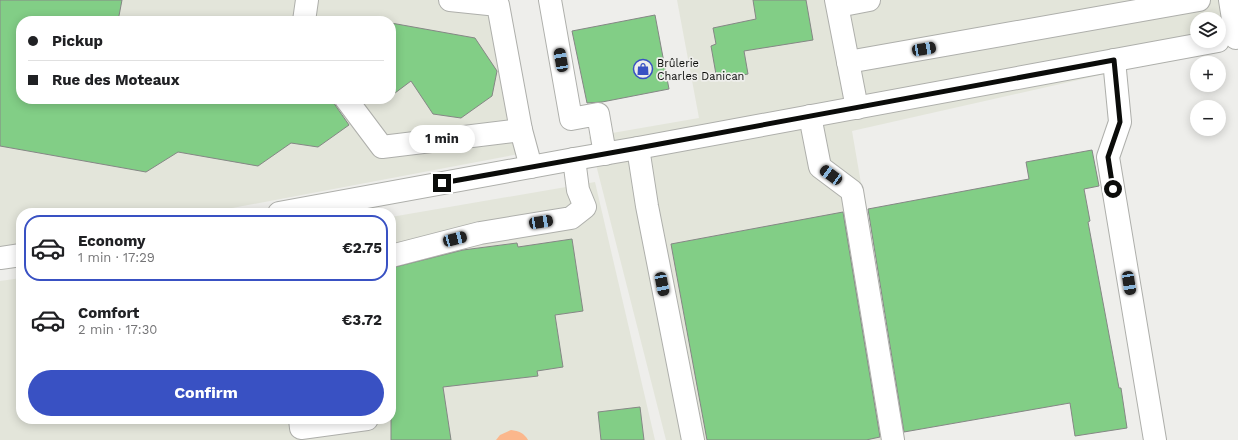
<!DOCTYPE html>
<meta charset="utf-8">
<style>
body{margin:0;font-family:"Work Sans",sans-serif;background:#f6f6f6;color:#202124;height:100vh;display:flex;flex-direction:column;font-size:15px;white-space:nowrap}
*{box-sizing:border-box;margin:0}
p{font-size:13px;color:#757577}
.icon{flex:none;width:22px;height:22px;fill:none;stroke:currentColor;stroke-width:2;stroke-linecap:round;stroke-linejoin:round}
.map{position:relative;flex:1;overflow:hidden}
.side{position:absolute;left:16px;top:208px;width:380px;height:216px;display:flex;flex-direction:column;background:#fff;border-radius:16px;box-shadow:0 2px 10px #0003}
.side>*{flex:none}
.hud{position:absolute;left:16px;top:16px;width:380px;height:88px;border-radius:16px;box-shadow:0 2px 10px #0003;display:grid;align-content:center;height:88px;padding:0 12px;background:#fff}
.tools{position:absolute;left:1190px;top:12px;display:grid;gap:8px}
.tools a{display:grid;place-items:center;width:36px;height:36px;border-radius:50%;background:#fff;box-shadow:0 2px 10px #0003;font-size:20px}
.end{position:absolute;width:18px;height:18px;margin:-9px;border:5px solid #0b0c0a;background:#fff;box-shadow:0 0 0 2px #fff}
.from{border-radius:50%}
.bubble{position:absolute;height:28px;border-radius:14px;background:#fff;box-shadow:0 2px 10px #0003;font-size:13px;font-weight:700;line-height:28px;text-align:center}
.car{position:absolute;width:12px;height:24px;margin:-12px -6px;border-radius:5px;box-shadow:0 0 3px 1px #0007;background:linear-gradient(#222 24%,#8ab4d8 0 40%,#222 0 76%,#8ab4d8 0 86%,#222 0)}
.hud b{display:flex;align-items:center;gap:14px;height:38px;font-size:15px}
.hud b+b{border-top:1px solid #e0e0e0}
.hud i{width:10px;height:10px;background:#202124}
ul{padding:7px 0 0;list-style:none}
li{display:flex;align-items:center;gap:12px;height:66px;margin:0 8px 6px;padding:0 4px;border:2px solid transparent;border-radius:16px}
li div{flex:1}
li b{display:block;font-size:15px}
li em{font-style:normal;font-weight:700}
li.selected{border-color:#3951c3}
li>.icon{width:36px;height:36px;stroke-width:1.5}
.primary-button{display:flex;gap:8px;margin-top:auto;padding:8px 12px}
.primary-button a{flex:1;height:46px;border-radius:24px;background:#3951c3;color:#fff;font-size:16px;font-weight:700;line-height:46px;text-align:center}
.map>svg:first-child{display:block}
.built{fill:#e3e5da;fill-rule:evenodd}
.green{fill:#fbb78c}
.building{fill:#82ce86;stroke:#858785}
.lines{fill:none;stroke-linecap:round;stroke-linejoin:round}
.minor-casing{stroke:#aeafab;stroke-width:24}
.minor{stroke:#fff;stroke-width:22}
.route{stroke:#0b0c0a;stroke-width:5}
.labels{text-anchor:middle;stroke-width:3.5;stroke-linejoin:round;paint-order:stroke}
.poi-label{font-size:11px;fill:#0b0c0a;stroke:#eeeeeb;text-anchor:start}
</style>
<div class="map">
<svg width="1238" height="440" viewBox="0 0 1238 440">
<rect width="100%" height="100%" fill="#eeeeeb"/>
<g class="built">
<path d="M 0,0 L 508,0 L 535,151 L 206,213 L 158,213 L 155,210 L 140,213 L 21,213 L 21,244 L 0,247 ZM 21,21 L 391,21 L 391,99 L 21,99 Z"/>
<path d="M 677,0 L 1238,0 L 1238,44 L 852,131 L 905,440 L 666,440 L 589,137 L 699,118 ZM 1197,19 L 1219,19 L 1219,41 L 1197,41 Z"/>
<polygon points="595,182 655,440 0,440 0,281 21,278 21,419 391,419 391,217"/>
</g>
<path class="green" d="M 511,430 C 519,431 524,433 528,440 L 496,440 L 500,435 Z"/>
<g class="building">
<polygon points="0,0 122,0 118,21 21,21 21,99 331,99 349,125 318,147 291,143 258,166 178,152 146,172 0,146"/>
<polygon points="753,0 806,0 813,40 744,51 748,74 717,80 711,46 716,44 713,28 756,19"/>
<polygon points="655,15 669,89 602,102 587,103 572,31"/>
<polygon points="391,23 475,38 497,71 492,96 461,118 433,114 411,81 391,96"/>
<polygon points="1092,150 1099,186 1084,189 1090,221 1088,222 1119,388 1121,388 1127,428 1075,436 1070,403 904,432 868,209 1029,179 1026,162"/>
<polygon points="843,212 880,437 866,440 707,440 671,244"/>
<polygon points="572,239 583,311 555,315 563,367 537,371 538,376 443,387 451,440 391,440 391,268 463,250 517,243 518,247"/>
<polygon points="640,407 644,440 601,440 598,412"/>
</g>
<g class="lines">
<g class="minor-casing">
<g id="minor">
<polyline points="450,0 498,5 521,130 531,167"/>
<polyline points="550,0 571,119 598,114 605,154"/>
<polyline points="836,0 857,108"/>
<polyline points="1230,0 1236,38"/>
<polyline points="838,6 869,0"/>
<polyline points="304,21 307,0"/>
<polyline points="1114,60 1120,122 1108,157 1155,440"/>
<polyline points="848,62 1199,0"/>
<polyline points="346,99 382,147 521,130"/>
<polyline points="810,116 820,167 852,191 893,440"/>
<polyline points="638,148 647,206 693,440"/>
<polyline points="279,213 574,159 638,148 1218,41"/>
<polyline points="391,256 480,233 571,218 585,207 578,190 574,159"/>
<polyline points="0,258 21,255"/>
<polyline points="300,419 301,428 367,419"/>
</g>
</g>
<use href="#minor" class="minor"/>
</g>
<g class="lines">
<polyline class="route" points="442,183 638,148 1114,60 1120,122 1108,157 1113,189"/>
</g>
<defs>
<g id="shop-ring" transform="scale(1)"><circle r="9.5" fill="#eeeeeb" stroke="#3951c3" stroke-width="1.5"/><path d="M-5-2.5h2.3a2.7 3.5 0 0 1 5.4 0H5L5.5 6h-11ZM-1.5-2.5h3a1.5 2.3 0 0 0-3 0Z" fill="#3951c3"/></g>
</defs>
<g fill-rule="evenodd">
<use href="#shop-ring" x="643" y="69"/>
</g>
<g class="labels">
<g class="poi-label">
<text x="657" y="67">Brûlerie<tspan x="657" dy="13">Charles Danican</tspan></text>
</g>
</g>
</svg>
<div class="tools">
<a><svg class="icon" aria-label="layers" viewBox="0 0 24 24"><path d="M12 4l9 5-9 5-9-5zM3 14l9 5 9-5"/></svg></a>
<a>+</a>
<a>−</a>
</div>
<i class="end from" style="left:1113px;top:189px"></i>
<i class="end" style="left:442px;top:183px"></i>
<div class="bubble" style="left:409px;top:125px;width:66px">1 min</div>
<i class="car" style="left:924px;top:49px;rotate:80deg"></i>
<i class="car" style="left:561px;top:60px;rotate:350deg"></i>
<i class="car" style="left:831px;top:175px;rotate:306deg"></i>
<i class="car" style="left:541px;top:222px;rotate:81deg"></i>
<i class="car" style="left:455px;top:239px;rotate:75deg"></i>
<i class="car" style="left:1129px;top:283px;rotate:171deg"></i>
<i class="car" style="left:662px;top:284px;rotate:169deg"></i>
<div class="hud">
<b><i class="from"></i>Pickup</b>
<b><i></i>Rue des Moteaux</b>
</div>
<section class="side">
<ul>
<li class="selected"><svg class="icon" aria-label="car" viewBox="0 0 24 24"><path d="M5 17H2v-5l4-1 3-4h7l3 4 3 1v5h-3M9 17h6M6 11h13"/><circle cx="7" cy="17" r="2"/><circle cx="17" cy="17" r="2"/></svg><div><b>Economy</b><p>1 min · 17:29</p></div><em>€2.75</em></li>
<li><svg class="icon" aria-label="car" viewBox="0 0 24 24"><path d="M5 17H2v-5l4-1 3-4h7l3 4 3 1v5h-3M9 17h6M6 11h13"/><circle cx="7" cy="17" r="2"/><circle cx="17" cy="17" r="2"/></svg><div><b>Comfort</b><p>2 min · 17:30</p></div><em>€3.72</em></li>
</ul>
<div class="primary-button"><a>Confirm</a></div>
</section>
</div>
